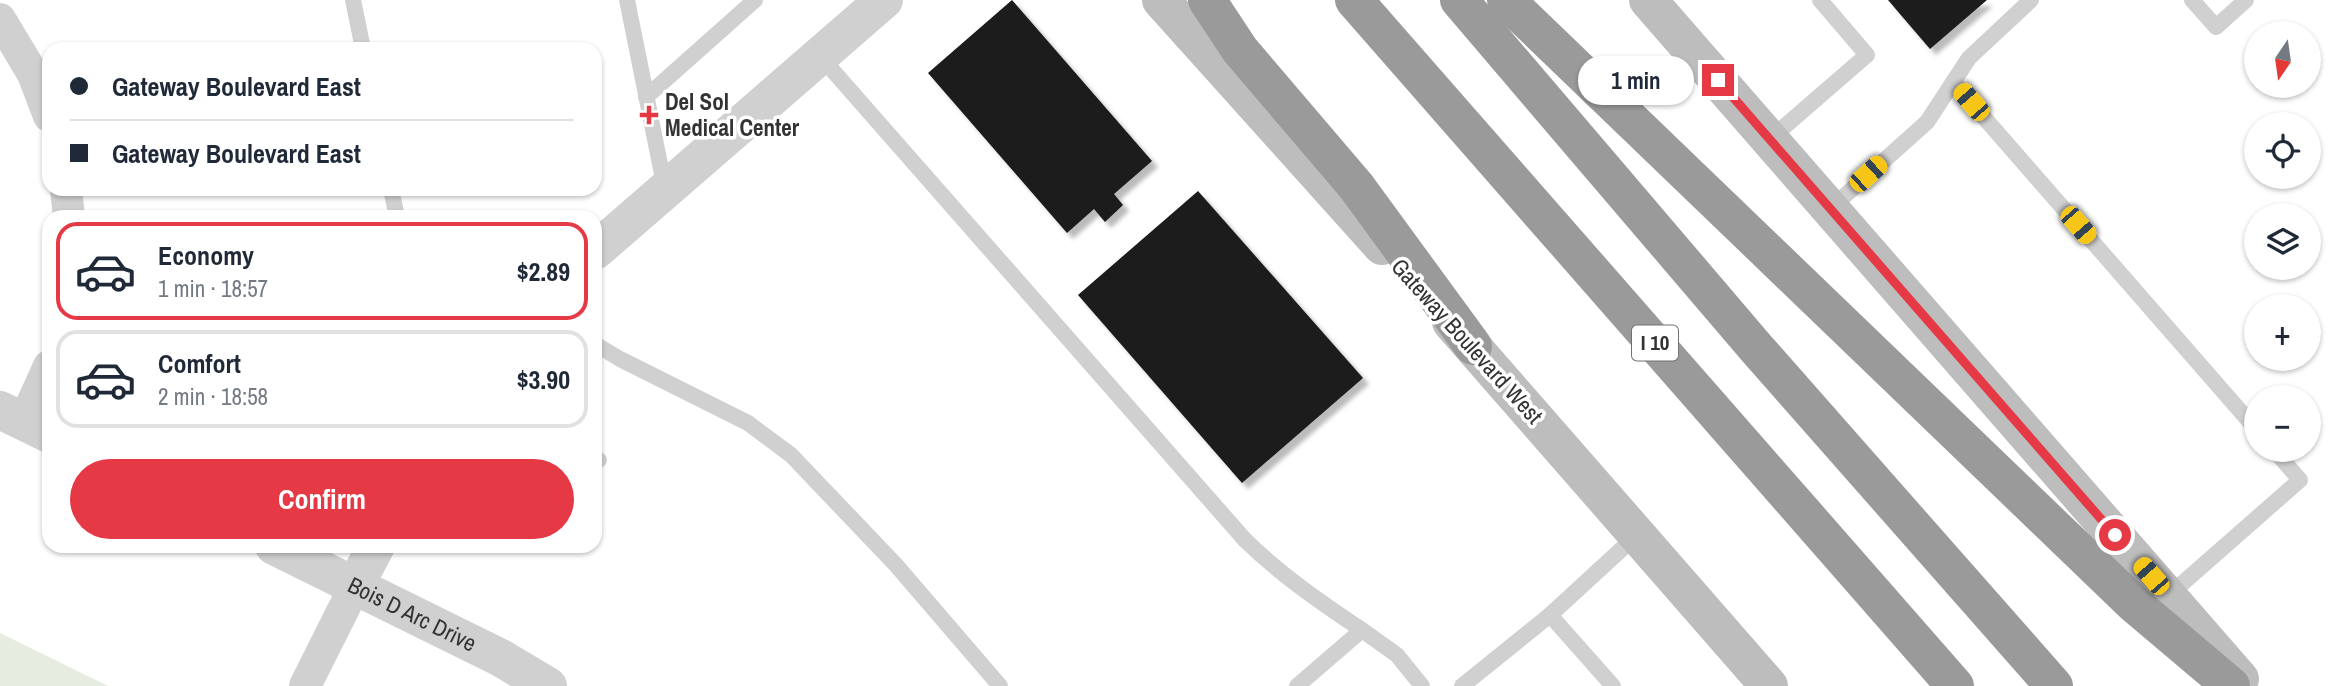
<!DOCTYPE html>
<meta charset="utf-8">
<style>
body{margin:0;font-family:"Archivo Narrow",sans-serif;background:#f2f2f3;color:#1f2937;height:100vh;display:flex;flex-direction:column;font-size:26px;white-space:nowrap}
*{box-sizing:border-box;margin:0}
p{font-size:23px;color:#747a83}
.icon{flex:none;width:38px;height:38px;fill:none;stroke:currentColor;stroke-width:2;stroke-linecap:round;stroke-linejoin:round}
.map{position:relative;flex:1;overflow:hidden}
.panel{position:absolute;left:42px;top:210px;width:560px;height:343px;display:flex;flex-direction:column;background:#fff;border-radius:21px;box-shadow:0 2px 5px #0004}
.panel>*{flex:none}
.hud{position:absolute;left:42px;top:42px;width:560px;height:154px;border-radius:21px;box-shadow:0 2px 5px #0004;display:grid;align-content:center;height:154px;padding:0 28px;background:#fff}
.needle{width:46px;rotate:193deg}
.tools{position:absolute;left:2244px;top:21px;display:grid;gap:14px}
.tools a{display:grid;place-items:center;width:77px;height:77px;border-radius:50%;background:#fff;box-shadow:0 2px 5px #0004;font-size:35px}
.end{position:absolute;width:32px;height:32px;margin:-16px;border:9px solid #e63946;background:#fff;box-shadow:0 0 0 4px #fff}
.from{border-radius:50%}
.bubble{position:absolute;height:49px;border-radius:24px;background:#fff;box-shadow:0 2px 5px #0004;font-size:23px;font-weight:700;line-height:49px;text-align:center}
.car{position:absolute;width:21px;height:42px;margin:-21px -10px;border-radius:9px;box-shadow:0 0 5px 2px #0007;background:linear-gradient(#f5c518 24%,#345 0 40%,#f5c518 0 76%,#345 0 86%,#f5c518 0)}
.hud b{display:flex;align-items:center;gap:24px;height:66px;font-size:26px}
.hud b+b{border-top:2px solid #e0e1e3}
.hud i{width:18px;height:18px;background:#1f2937}
ul{padding:12px 0 0;list-style:none}
li{display:flex;align-items:center;gap:21px;height:98px;margin:0 14px 10px;padding:0 14px;border:4px solid #e0e1e3;border-radius:21px}
li div{flex:1}
li b{display:block;font-size:26px}
li em{font-style:normal;font-weight:700}
li.on{border-color:#e63946}
li>.icon{width:63px;height:63px;stroke-width:1.5}
.cta{display:flex;gap:14px;margin-top:auto;padding:14px 28px}
.cta a{flex:1;height:80px;border-radius:42px;background:#e63946;color:#fff;font-size:28px;font-weight:700;line-height:80px;text-align:center}
.map>svg:first-child{display:block}
.green{fill:#e6ecdf}
.building{fill:#1a1a1a;filter:url(#shadow)}
.lines{fill:none;stroke-linecap:round;stroke-linejoin:round}
.service{stroke:#d0d0d0;stroke-width:16}
.minor{stroke:#d0d0d0;stroke-width:32}
.tertiary{stroke:#d0d0d0;stroke-width:38}
.secondary{stroke:#bdbdbd;stroke-width:38}
.motorway{stroke:#9a9a9a;stroke-width:38}
.route{stroke:#e63946;stroke-width:9}
.poi-dot{fill:#e63946;stroke:#fff;stroke-width:2.5}
.labels{text-anchor:middle;stroke-width:7;stroke-linejoin:round;paint-order:stroke}
.shield{fill:#fff;stroke:#707070;stroke-width:2}
.shield-label{font-size:21px;font-weight:bold;fill:#333}
.poi-label{font-size:23px;font-weight:bold;fill:#333;stroke:#fff;text-anchor:start}
.street-label{font-size:23px;fill:#333;stroke:#fff}
</style>
<div class="map">
<svg width="2343" height="686" viewBox="0 0 2343 686">
<defs>
<filter id="shadow"><feDropShadow dx="6" dy="6" stdDeviation="2" flood-color="#0004"/></filter>
</defs>
<rect width="100%" height="100%" fill="#fff"/>
<polygon class="green" points="0,633 108,686 0,686"/>
<g class="building">
<polygon points="1012,0 1152,161 1114,194 1123,205 1105,222 1094,209 1067,233 928,73"/>
<polygon points="1888,0 1987,0 1930,49"/>
<polygon points="1198,191 1363,378 1242,483 1078,295"/>
</g>
<g class="lines">
<g class="service">
<polyline points="353,0 363,49"/>
<polyline points="627,0 665,189"/>
<polyline points="2192,0 2216,27 2246,0"/>
<path d="M 820,56 L 1245,540 C 1281,575 1320,602 1362,630"/>
<polyline points="1953,82 2256,429"/>
<polyline points="646,97 755,0"/>
<polyline points="1770,139 1867,55 1820,0"/>
<polyline points="391,189 397,217"/>
<polyline points="1831,208 1927,122 1969,58 2031,0"/>
<polyline points="595,344 620,359 748,423 791,455 896,565 1000,686"/>
<polyline points="595,458 599,460"/>
<polyline points="2168,596 2300,480 2274,450"/>
<polyline points="1550,615 1613,686"/>
<polyline points="1297,686 1362,630 1397,655 1422,686"/>
<polyline points="1462,686 1550,615 1637,535"/>
</g>
<g class="minor">
<polyline points="0,19 33,74 49,116"/>
<polyline points="66,189 69,217"/>
<polyline points="24,421 49,366"/>
<polyline points="305,686 355,586"/>
</g>
<g class="tertiary">
<polyline points="595,251 884,0"/>
<polyline points="0,410 49,434"/>
<path id="s1" d="M 274,546 L 501,658 L 548,686"/>
<polyline points="355,586 376,546"/>
</g>
<g class="secondary">
<polyline points="1161,0 1382,246"/>
<polyline points="1648,0 2240,679"/>
<polyline points="1451,322 1769,686"/>
</g>
<g class="motorway">
<polyline points="1207,0 1240,50 1356,186 1473,346"/>
<polyline points="1354,0 1955,686"/>
<polyline points="1459,0 1757,349 2054,686"/>
<polyline points="1506,0 2134,604 2231,686"/>
</g>
</g>
<g class="lines">
<polyline class="route" points="1718,80 2115,535"/>
</g>
<path class="poi-dot" d="M645.5 104.5h7v7h7v7h-7v7h-7v-7h-7v-7h7z"/>
<g class="labels">
<rect class="shield" x="1632" y="325.5" width="46" height="35" rx="5"/>
<g class="shield-label">
<text x="1655" y="350">I 10</text>
</g>
<g class="poi-label">
<text x="665" y="110">Del Sol<tspan x="665" dy="26">Medical Center</tspan></text>
</g>
<g class="street-label">
<text transform="translate(1467 341) rotate(48)" y="8">Gateway Boulevard West</text>
<text dy="8" stroke="none"><textPath href="#s1" startOffset="154">Bois D Arc Drive</textPath></text>
</g>
</g>
</svg>
<div class="tools">
<a><svg class="needle" viewBox="-14 -14 28 28"><path d="M0-13l5 13h-10z" fill="#e53935"/><path d="M0 13l5-13h-10z" fill="#747a83"/></svg></a>
<a><svg class="icon" aria-label="locate" viewBox="0 0 24 24"><circle cx="12" cy="12" r="6"/><path d="M12 2v4M12 18v4M2 12h4M18 12h4"/></svg></a>
<a><svg class="icon" aria-label="layers" viewBox="0 0 24 24"><path d="M12 4l9 5-9 5-9-5zM3 14l9 5 9-5"/></svg></a>
<a>+</a>
<a>−</a>
</div>
<i class="end from" style="left:2115px;top:535px"></i>
<i class="end" style="left:1718px;top:80px"></i>
<div class="bubble" style="left:1578px;top:56px;width:116px">1 min</div>
<i class="car" style="left:1971px;top:102px;rotate:319deg"></i>
<i class="car" style="left:1868px;top:174px;rotate:48deg"></i>
<i class="car" style="left:2078px;top:225px;rotate:139deg"></i>
<i class="car" style="left:2151px;top:576px;rotate:319deg"></i>
<div class="hud">
<b><i class="from"></i>Gateway Boulevard East</b>
<b><i></i>Gateway Boulevard East</b>
</div>
<section class="panel">
<ul>
<li class="on"><svg class="icon" aria-label="car" viewBox="0 0 24 24"><path d="M5 17H2v-5l4-1 3-4h7l3 4 3 1v5h-3M9 17h6M6 11h13"/><circle cx="7" cy="17" r="2"/><circle cx="17" cy="17" r="2"/></svg><div><b>Economy</b><p>1 min · 18:57</p></div><em>$2.89</em></li>
<li><svg class="icon" aria-label="car" viewBox="0 0 24 24"><path d="M5 17H2v-5l4-1 3-4h7l3 4 3 1v5h-3M9 17h6M6 11h13"/><circle cx="7" cy="17" r="2"/><circle cx="17" cy="17" r="2"/></svg><div><b>Comfort</b><p>2 min · 18:58</p></div><em>$3.90</em></li>
</ul>
<div class="cta"><a>Confirm</a></div>
</section>
</div>
